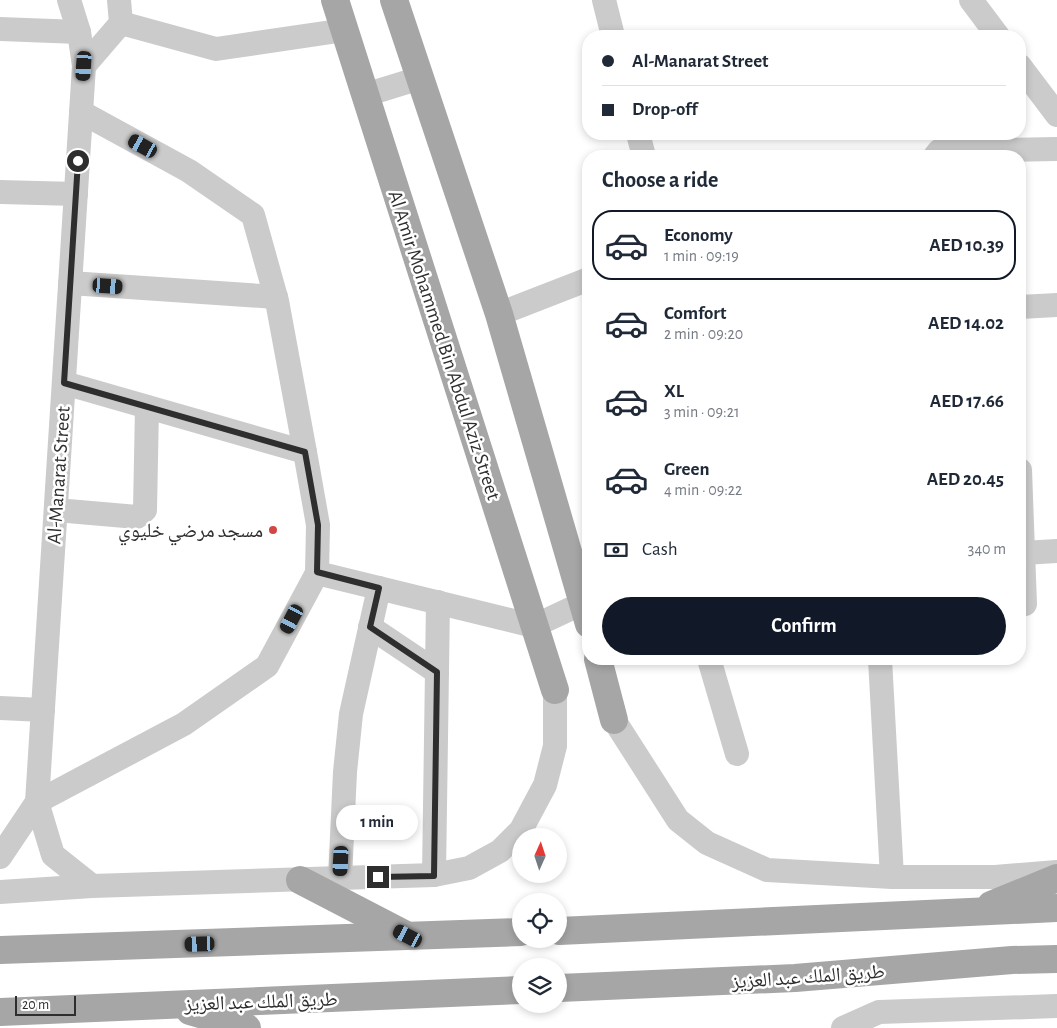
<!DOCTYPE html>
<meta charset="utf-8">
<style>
body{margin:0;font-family:"Alegreya Sans","Noto Naskh Arabic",sans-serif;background:#f2f2f3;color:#1f2937;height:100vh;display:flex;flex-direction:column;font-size:19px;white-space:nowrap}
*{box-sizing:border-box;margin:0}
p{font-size:16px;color:#747a83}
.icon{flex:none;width:28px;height:28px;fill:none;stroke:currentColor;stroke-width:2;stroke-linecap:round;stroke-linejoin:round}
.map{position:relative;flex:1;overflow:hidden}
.panel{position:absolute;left:582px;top:150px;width:444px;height:515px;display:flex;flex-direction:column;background:#fff;border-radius:20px;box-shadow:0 2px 8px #0003}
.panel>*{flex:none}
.top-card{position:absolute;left:582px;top:30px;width:444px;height:110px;border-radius:20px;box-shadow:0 2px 8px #0003;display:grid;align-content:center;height:110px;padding:0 20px;background:#fff}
.needle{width:32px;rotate:3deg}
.tools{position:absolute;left:512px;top:828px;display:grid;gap:10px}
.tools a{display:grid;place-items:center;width:55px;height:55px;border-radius:50%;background:#fff;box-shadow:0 2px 8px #0003;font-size:25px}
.scale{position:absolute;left:15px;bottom:12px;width:61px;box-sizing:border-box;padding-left:5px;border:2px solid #2e2e2e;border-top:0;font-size:14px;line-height:18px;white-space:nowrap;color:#2e2e2e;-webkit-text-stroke:4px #fff;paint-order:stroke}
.end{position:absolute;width:22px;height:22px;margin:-11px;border:6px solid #2e2e2e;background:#fff;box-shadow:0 0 0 2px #fff}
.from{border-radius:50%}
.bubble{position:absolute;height:35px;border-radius:18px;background:#fff;box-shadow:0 2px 8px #0003;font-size:16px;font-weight:600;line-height:35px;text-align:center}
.car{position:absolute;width:15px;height:30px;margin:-15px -8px;border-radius:6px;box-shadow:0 0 4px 1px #0007;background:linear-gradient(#222 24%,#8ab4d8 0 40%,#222 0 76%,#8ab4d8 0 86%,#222 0)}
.top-card b{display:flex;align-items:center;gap:18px;height:48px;font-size:19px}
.top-card b+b{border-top:1px solid #e0e1e3}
.top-card i{width:12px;height:12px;background:#1f2937}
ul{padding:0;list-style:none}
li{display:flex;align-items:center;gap:15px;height:70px;margin:0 10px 8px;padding:0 10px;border:2px solid transparent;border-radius:20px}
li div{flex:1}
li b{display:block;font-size:19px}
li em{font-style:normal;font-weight:600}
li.selected{border-color:#111827}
li>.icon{width:45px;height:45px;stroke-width:1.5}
h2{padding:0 20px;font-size:22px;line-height:60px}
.pay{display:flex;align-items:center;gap:12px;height:55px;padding:0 20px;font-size:19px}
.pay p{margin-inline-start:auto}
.action{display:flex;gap:10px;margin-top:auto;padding:10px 20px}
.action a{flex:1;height:58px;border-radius:30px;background:#111827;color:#fff;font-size:20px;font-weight:600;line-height:58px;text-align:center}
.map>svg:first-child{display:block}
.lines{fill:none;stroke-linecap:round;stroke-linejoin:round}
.minor{stroke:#cbcbcb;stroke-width:24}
.major{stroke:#a6a6a6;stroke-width:28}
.route{stroke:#2e2e2e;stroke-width:6}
.poi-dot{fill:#d14745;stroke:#fff;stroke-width:2}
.labels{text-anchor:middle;stroke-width:5;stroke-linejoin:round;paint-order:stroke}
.street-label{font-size:20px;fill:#2e2e2e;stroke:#fff}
.poi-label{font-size:20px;fill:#2e2e2e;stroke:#fff;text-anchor:end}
</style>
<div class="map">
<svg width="1057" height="1028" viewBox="0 0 1057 1028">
<rect width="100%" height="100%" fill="#fff"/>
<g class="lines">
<g class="minor">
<polyline points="69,0 79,32 84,66 37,802 53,855 92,886"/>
<polyline points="604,0 613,36"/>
<polyline points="971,0 998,36"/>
<polyline points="121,23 216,49 345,30"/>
<polyline points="0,29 79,32"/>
<polyline points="84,66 121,23 119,0"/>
<polyline points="1020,66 1057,115"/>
<polyline points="365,95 420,78"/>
<polyline points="638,134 644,156"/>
<polyline points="935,156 939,151 1057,149"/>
<polyline points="0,192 76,194"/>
<polyline points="70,283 276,297"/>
<polyline points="1020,307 1057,305"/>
<polyline points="499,314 589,279"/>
<polyline points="64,383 305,452"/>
<polyline points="1020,470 1025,604"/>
<polyline points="56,510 137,517 145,510 147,407"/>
<polyline points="1023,553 1057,551"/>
<polyline points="317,573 534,626 583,603 589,602"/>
<polyline points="370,627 437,672"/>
<polyline points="709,659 737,754"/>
<polyline points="880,659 892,877"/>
<polyline points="0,708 43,710"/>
<polyline points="614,720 678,820 707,843 767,870 892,877 995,877 1057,872"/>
<polyline points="0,857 37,802 184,724 267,666 317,573 318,525 305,452 277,301 253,215 189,171 81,112"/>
<polyline points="434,875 438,602"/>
<polyline points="340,878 345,772 351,714 379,588"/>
<polyline points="0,892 92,886 434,875 469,868 500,851 521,830 545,785 555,746 555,690"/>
<polyline points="843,1028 879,1012 1057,1006"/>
</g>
<g class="major">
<polyline points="335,0 555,690"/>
<polyline points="394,0 499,314 589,624"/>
<polyline points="598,659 614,720"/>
<polyline points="300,880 406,935"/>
<polyline points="991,905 1057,878"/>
<polyline points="559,931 1057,908"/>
<polyline points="0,950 521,932"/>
<polyline points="559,988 795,978 1012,960 1057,959"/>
<polyline points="190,1011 247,1028"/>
<polyline points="0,1012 521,990"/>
</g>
</g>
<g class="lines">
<polyline class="route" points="78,161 64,383 305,452 318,525 317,572 379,588 370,627 437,672 434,876 378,877"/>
</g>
<circle class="poi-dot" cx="273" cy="530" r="5"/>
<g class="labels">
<g class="street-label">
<text transform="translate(445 345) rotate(72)" y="7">Al Amir Mohammed Bin Abdul Aziz Street</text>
<text transform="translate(58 475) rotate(-86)" y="7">Al-Manarat Street</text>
<text transform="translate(808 976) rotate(-4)" y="7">طريق الملك عبد العزيز</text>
<text transform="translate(261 1001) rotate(-2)" y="7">طريق الملك عبد العزيز</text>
</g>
<g class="poi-label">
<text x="263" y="537">مسجد مرضي خليوي</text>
</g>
</g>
</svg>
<div class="tools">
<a><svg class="needle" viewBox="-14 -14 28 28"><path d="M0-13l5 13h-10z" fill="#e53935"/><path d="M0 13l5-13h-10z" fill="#747a83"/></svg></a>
<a><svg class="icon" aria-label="locate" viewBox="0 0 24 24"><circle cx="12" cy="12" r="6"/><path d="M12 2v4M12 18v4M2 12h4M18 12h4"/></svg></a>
<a><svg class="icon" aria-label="layers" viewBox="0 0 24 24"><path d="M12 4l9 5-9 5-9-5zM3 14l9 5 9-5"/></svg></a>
</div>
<div class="scale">20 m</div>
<i class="end from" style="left:78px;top:161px"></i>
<i class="end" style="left:378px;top:877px"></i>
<div class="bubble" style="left:336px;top:805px;width:82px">1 min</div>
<i class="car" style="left:84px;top:66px;rotate:184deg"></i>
<i class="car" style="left:143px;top:146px;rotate:299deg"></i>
<i class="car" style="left:108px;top:286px;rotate:94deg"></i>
<i class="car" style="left:292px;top:619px;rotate:208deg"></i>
<i class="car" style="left:341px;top:861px;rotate:183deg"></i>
<i class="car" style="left:408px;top:936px;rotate:297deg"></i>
<i class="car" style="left:200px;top:944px;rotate:268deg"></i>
<div class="top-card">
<b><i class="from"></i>Al-Manarat Street</b>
<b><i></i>Drop-off</b>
</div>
<section class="panel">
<h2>Choose a ride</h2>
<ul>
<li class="selected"><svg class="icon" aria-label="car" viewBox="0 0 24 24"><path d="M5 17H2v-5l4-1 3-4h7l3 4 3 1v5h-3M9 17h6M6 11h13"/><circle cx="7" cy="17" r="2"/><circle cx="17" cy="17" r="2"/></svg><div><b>Economy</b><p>1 min · 09:19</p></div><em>AED 10.39</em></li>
<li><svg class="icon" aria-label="car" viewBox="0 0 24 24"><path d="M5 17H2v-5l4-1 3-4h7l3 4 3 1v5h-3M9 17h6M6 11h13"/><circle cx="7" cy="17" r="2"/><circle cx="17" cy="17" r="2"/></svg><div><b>Comfort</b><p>2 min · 09:20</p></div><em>AED 14.02</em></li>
<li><svg class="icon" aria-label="car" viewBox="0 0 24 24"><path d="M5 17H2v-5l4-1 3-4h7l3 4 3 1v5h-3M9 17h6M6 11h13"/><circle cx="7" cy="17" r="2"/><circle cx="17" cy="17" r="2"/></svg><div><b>XL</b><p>3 min · 09:21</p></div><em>AED 17.66</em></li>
<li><svg class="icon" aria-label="car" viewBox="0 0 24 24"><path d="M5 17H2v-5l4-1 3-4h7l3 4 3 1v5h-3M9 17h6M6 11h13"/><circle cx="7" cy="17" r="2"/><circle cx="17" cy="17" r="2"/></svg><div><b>Green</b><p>4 min · 09:22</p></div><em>AED 20.45</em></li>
</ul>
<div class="pay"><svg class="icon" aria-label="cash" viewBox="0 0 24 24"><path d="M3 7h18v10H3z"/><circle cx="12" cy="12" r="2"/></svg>Cash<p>340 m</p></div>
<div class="action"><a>Confirm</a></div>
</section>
</div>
